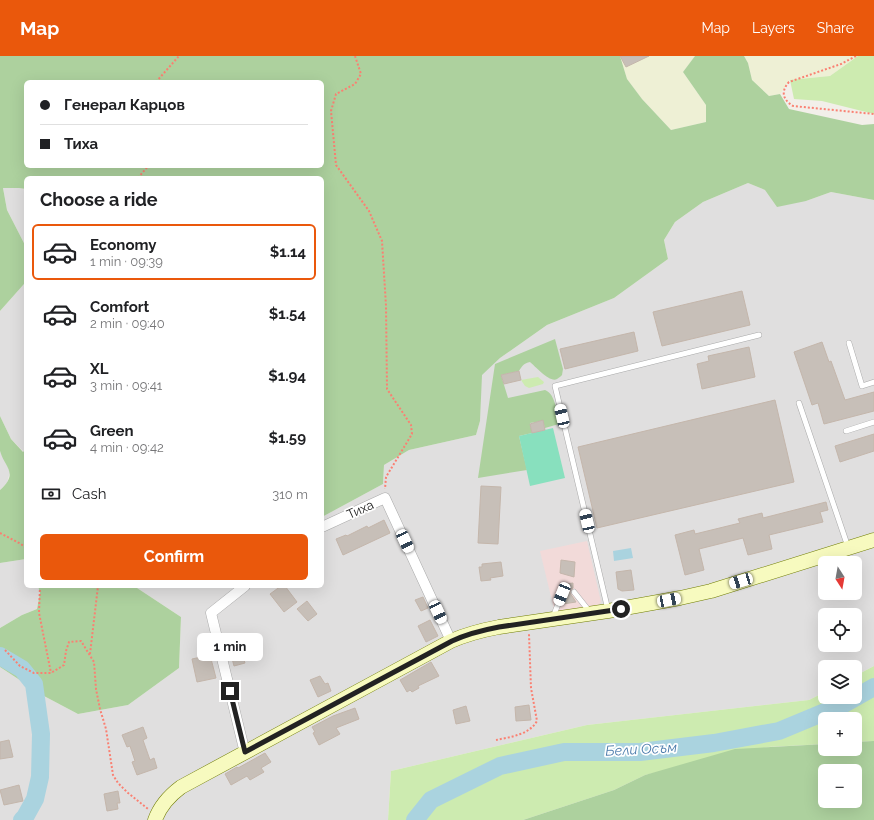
<!DOCTYPE html>
<meta charset="utf-8">
<style>
body{margin:0;font-family:Raleway,sans-serif;background:#f6f6f6;color:#202124;height:100vh;display:flex;flex-direction:column;font-size:15px;white-space:nowrap}
*{box-sizing:border-box;margin:0}
p{font-size:13px;color:#757577}
.icon{flex:none;width:22px;height:22px;fill:none;stroke:currentColor;stroke-width:2;stroke-linecap:round;stroke-linejoin:round}
.map{position:relative;flex:1;overflow:hidden}
.details{position:absolute;left:24px;top:120px;width:300px;height:412px;display:flex;flex-direction:column;background:#fff;border-radius:6px;box-shadow:0 4px 16px #0002}
.details>*{flex:none}
.hud{position:absolute;left:24px;top:24px;width:300px;height:88px;border-radius:6px;box-shadow:0 4px 16px #0002;display:grid;align-content:center;height:88px;padding:0 16px;background:#fff}
.needle{width:26px;rotate:169deg}
.tools{position:absolute;left:818px;top:500px;display:grid;gap:8px}
.tools a{display:grid;place-items:center;width:44px;height:44px;border-radius:6px;background:#fff;box-shadow:0 4px 16px #0002;font-size:20px}
.end{position:absolute;width:18px;height:18px;margin:-9px;border:5px solid #222;background:#fff;box-shadow:0 0 0 2px #fff}
.from{border-radius:50%}
.bubble{position:absolute;height:28px;border-radius:6px;background:#fff;box-shadow:0 4px 16px #0002;font-size:13px;font-weight:700;line-height:28px;text-align:center}
.car{position:absolute;width:12px;height:24px;margin:-12px -6px;border-radius:5px;box-shadow:0 0 3px 1px #0007;background:linear-gradient(#fff 24%,#345 0 40%,#fff 0 76%,#345 0 86%,#fff 0)}
.hud b{display:flex;align-items:center;gap:14px;height:38px;font-size:15px}
.hud b+b{border-top:1px solid #e0e0e0}
.hud i{width:10px;height:10px;background:#202124}
ul{padding:0;list-style:none}
li{display:flex;align-items:center;gap:12px;height:56px;margin:0 8px 6px;padding:0 8px;border:2px solid transparent;border-radius:6px}
li div{flex:1}
li b{display:block;font-size:15px}
li em{font-style:normal;font-weight:700}
li.active{border-color:#ea580c}
li>.icon{width:36px;height:36px;stroke-width:1.5}
h2{padding:0 16px;font-size:18px;line-height:48px}
.pay{display:flex;align-items:center;gap:10px;height:44px;padding:0 16px;font-size:15px}
.pay p{margin-inline-start:auto}
.primary-button{display:flex;gap:8px;margin-top:auto;padding:8px 16px}
.primary-button a{flex:1;height:46px;border-radius:6px;background:#ea580c;color:#fff;font-size:16px;font-weight:700;line-height:46px;text-align:center}
header{display:flex;align-items:center;gap:24px;box-sizing:border-box;height:56px;padding:0 20px;background:#ea580c;color:#fff}
header strong{font-size:19px}
nav{display:flex;gap:22px;margin-inline-start:auto;font-size:14px}
.map>svg:first-child{display:block}
.residential{fill:#e0dfdf;fill-rule:evenodd}
.commercial{fill:#f2dad9}
.farmland{fill:#eef0d5}
.grass{fill:#cdebb0}
.forest{fill:#add19e;fill-rule:evenodd}
.pitch{fill:#88e0be}
.water{fill:#aad3df}
.lines{fill:none;stroke-linecap:round;stroke-linejoin:round}
.river{stroke:#aad3df;stroke-width:18}
.building{fill:#c7bfb8;stroke:#c4b6ab}
.service-casing{stroke:#a9a9a9;stroke-width:6}
.minor-casing{stroke:#a9a9a9;stroke-width:11}
.secondary-casing{stroke:#707d05;stroke-width:15}
.path{stroke:#fa8072;stroke-width:2;stroke-dasharray:2 2;stroke-linecap:butt}
.service{stroke:#fff;stroke-width:5}
.minor{stroke:#fff;stroke-width:10}
.secondary{stroke:#f7fabf;stroke-width:14}
.route{stroke:#222;stroke-width:5}
.labels{text-anchor:middle;stroke-width:3.5;stroke-linejoin:round;paint-order:stroke}
.street-label{font-size:13px;fill:#222;stroke:#fff}
.water-label{font-size:14px;font-style:italic;fill:#4a7aab;stroke:#fff}
</style>
<header>
<strong>Map</strong>
<nav><a>Map</a><a>Layers</a><a>Share</a></nav>
</header>
<div class="map">
<svg width="874" height="764" viewBox="0 0 874 764">
<rect width="100%" height="100%" fill="#f2efe9"/>
<g class="residential">
<path d="M 748,127 L 765,134 L 806,145 L 831,136 L 874,144 L 874,610 L 855,620 L 855,611 L 825,611 L 825,636 L 809,644 L 587,669 L 391,715 L 388,764 L 0,764 L 0,611 L 44,640 L 78,658 L 128,649 L 179,612 L 181,561 L 134,530 L 322,530 L 322,461 L 383,428 L 384,409 L 409,394 L 476,379 L 480,365 L 481,319 L 500,302 L 547,269 L 614,242 L 668,203 L 664,184 L 675,166 L 703,146 ZM 825,507 L 855,507 L 855,537 L 825,537 ZM 825,559 L 855,559 L 855,589 L 825,589 Z"/>
<polygon points="3,132 19,132 26,133 26,191 7,154"/>
<polygon points="26,224 26,393 24,396 11,383 0,360 0,255 24,228"/>
<polygon points="0,395 10,416 7,427 0,434"/>
<polygon points="26,503 26,530 38,530 40,537 37,553 22,559 0,572 0,507"/>
</g>
<polygon class="commercial" points="587,485 601,546 598,550 558,556 554,553 540,495"/>
<g class="farmland">
<polygon points="620,0 695,0 683,16 706,49 706,66 671,74 642,43 627,23"/>
<polygon points="744,0 858,0 830,20 790,24 780,38 769,40 752,24 748,7"/>
</g>
<g class="grass">
<polygon points="858,0 874,0 874,58 822,45 794,43 790,24 830,20"/>
<polygon points="538,321 544,326 543,328 529,332 525,330 521,324"/>
<polygon points="874,610 874,685 873,685 855,686 855,663 825,663 825,688 768,691 645,719 614,734 523,764 388,764 391,715 587,669 809,644 825,636 825,641 855,641 855,620"/>
</g>
<g class="forest">
<path d="M 0,0 L 620,0 L 627,23 L 642,43 L 671,74 L 706,66 L 706,49 L 683,16 L 695,0 L 744,0 L 748,7 L 752,24 L 769,40 L 780,38 L 789,53 L 862,69 L 874,68 L 874,144 L 831,136 L 806,145 L 777,151 L 765,134 L 748,127 L 703,146 L 675,166 L 664,184 L 668,203 L 614,242 L 547,269 L 500,302 L 482,319 L 480,365 L 476,379 L 409,394 L 384,409 L 383,428 L 322,461 L 322,122 L 26,122 L 26,133 L 19,132 L 3,132 L 7,154 L 26,191 L 26,224 L 24,228 L 0,255 ZM 26,26 L 322,26 L 322,110 L 26,110 Z"/>
<path d="M 555,283 L 563,313 L 562,319 C 561,320 559,322 557,323 C 550,327 536,311 530,306 C 524,307 522,310 519,315 L 501,319 L 508,342 L 545,334 C 556,338 557,358 559,368 L 545,372 L 543,365 L 530,367 L 532,377 L 519,380 L 527,414 L 478,422 L 495,308 Z"/>
<path d="M 0,360 L 11,383 L 23,396 L 26,393 L 26,503 L 0,507 L 0,434 C 19,417 5,412 0,395 C 0,386 0,370 0,360 Z"/>
<polygon points="38,530 134,530 181,561 179,612 128,649 78,658 44,640 0,611 0,572 22,559 37,553 40,537"/>
<path d="M 873,685 L 874,685 L 874,764 L 523,764 L 614,734 L 645,719 L 735,693 L 825,688 L 825,693 L 855,693 L 855,686 ZM 825,715 L 855,715 L 855,745 L 825,745 Z"/>
</g>
<polygon class="pitch" points="553,372 565,422 530,430 519,380"/>
<polygon class="water" points="631,492 633,502 614,505 613,495"/>
<g class="lines">
<g class="river">
<polyline points="0,600 22,613 34,628 41,678 40,721 35,743 25,761 22,764"/>
<polyline points="415,764 431,744 500,710 564,696 640,696 714,687 779,675 844,648 874,631"/>
</g>
</g>
<g class="building">
<polygon points="620,0 649,0 626,11"/>
<polygon points="742,235 750,269 662,290 653,256"/>
<polygon points="634,276 638,295 565,313 560,293"/>
<polygon points="822,286 829,306 831,305 845,344 874,336 874,355 824,368 818,347 812,349 794,296"/>
<polygon points="749,291 755,321 702,333 697,308 709,305 708,300"/>
<polygon points="519,315 521,324 504,328 501,319"/>
<polygon points="775,344 794,426 597,472 578,391"/>
<polygon points="543,364 545,374 532,377 530,368"/>
<polygon points="874,378 874,395 840,406 835,390"/>
<polygon points="481,430 501,431 498,488 478,487"/>
<polygon points="826,446 828,454 820,456 823,466 769,479 772,493 748,499 743,482 699,493 704,514 685,519 675,479 694,474 695,478 740,467 738,463 762,457 763,462"/>
<polygon points="384,464 390,477 343,499 336,483 346,479 347,480 367,470 368,472"/>
<polygon points="561,504 575,506 574,521 560,517"/>
<polygon points="501,506 503,520 490,522 491,524 481,525 479,511 482,511 482,508"/>
<polygon points="631,514 634,534 622,535 618,533 616,516"/>
<polygon points="573,527 573,532 570,534 570,537 576,546 563,548 566,537 564,534 561,534 560,529"/>
<polygon points="281,530 285,530 297,546 284,556 270,538"/>
<polygon points="423,541 428,552 421,555 415,544"/>
<polygon points="307,545 317,558 308,565 297,553"/>
<polygon points="430,564 438,580 426,586 418,570"/>
<polygon points="237,581 241,596 249,594 251,602 244,604 245,607 234,610 227,583"/>
<polygon points="210,599 216,622 197,626 192,603"/>
<polygon points="431,606 439,620 418,630 419,632 412,636 410,634 407,636 400,624"/>
<polygon points="320,620 325,628 328,627 331,635 318,641 310,624"/>
<polygon points="529,649 531,664 516,665 515,651"/>
<polygon points="466,650 470,665 456,668 453,654"/>
<polygon points="355,652 359,663 336,672 340,678 319,689 313,677 315,676 312,671 333,660"/>
<polygon points="143,671 147,682 143,684 150,704 154,702 157,712 137,719 132,706 135,705 130,690 127,691 122,679"/>
<polygon points="9,684 13,701 0,703 0,686"/>
<polygon points="265,697 271,706 261,712 264,716 250,724 247,720 231,729 225,718 237,711 238,712"/>
<polygon points="19,729 23,745 4,749 0,734"/>
<polygon points="118,735 120,747 117,747 118,753 107,755 104,738"/>
</g>
<g class="lines">
<g class="service-casing">
<g id="service">
<polyline points="849,287 862,330 874,326"/>
<polyline points="799,347 848,491"/>
<polyline points="846,375 874,366"/>
<polyline points="574,536 590,556"/>
<polyline points="608,554 555,330 759,279"/>
<polyline points="553,561 562,538"/>
</g>
</g>
<g class="minor-casing">
<g id="minor">
<polyline points="322,471 385,442 451,585"/>
<polyline points="245,697 211,557 245,530"/>
</g>
</g>
<g class="secondary-casing">
<path id="secondary" d="M 155,764 C 160,750 169,740 181,731 L 451,585 C 467,578 483,574 499,571 L 608,555 L 680,542 L 711,535 L 874,484"/>
</g>
<g class="path">
<polyline points="355,0 361,18 355,28 336,38 331,55 336,109 369,155 382,185 386,250 387,333 411,369 412,378 386,421 385,433"/>
<path d="M 856,0 L 841,8 L 789,26 C 781,35 782,43 793,50 L 874,58"/>
<polyline points="156,26 179,0"/>
<polyline points="138,122 148,110"/>
<polyline points="0,477 21,488 26,492"/>
<polyline points="40,530 39,557 51,617"/>
<polyline points="5,594 20,610 34,617 51,617 64,609 66,595 69,586 81,585 94,606 96,633 100,653 106,673 113,719 118,727 128,737 148,753"/>
<polyline points="90,598 98,530"/>
<path d="M 496,684 C 510,681 529,679 537,665 L 531,632 L 529,578"/>
</g>
<use href="#service" class="service"/>
<use href="#minor" class="minor"/>
<use href="#secondary" class="secondary"/>
</g>
<g class="lines">
<path class="route" d="M 230,635 L 245,696 L 452,585 C 467,578 483,574 499,571 L 621,553"/>
</g>
<g class="labels">
<g class="street-label">
<text transform="translate(360 453) rotate(-24)" y="5">Тиха</text>
</g>
<g class="water-label">
<text transform="translate(641 693) rotate(-3)" y="5">Бели Осъм</text>
</g>
</g>
</svg>
<div class="tools">
<a><svg class="needle" viewBox="-14 -14 28 28"><path d="M0-13l5 13h-10z" fill="#e53935"/><path d="M0 13l5-13h-10z" fill="#757577"/></svg></a>
<a><svg class="icon" aria-label="locate" viewBox="0 0 24 24"><circle cx="12" cy="12" r="6"/><path d="M12 2v4M12 18v4M2 12h4M18 12h4"/></svg></a>
<a><svg class="icon" aria-label="layers" viewBox="0 0 24 24"><path d="M12 4l9 5-9 5-9-5zM3 14l9 5 9-5"/></svg></a>
<a>+</a>
<a>−</a>
</div>
<i class="end from" style="left:621px;top:553px"></i>
<i class="end" style="left:230px;top:635px"></i>
<div class="bubble" style="left:197px;top:577px;width:66px">1 min</div>
<i class="car" style="left:562px;top:360px;rotate:347deg"></i>
<i class="car" style="left:587px;top:465px;rotate:347deg"></i>
<i class="car" style="left:405px;top:485px;rotate:155deg"></i>
<i class="car" style="left:741px;top:525px;rotate:253deg"></i>
<i class="car" style="left:562px;top:538px;rotate:202deg"></i>
<i class="car" style="left:669px;top:544px;rotate:79deg"></i>
<i class="car" style="left:438px;top:556px;rotate:155deg"></i>
<div class="hud">
<b><i class="from"></i>Генерал Карцов</b>
<b><i></i>Тиха</b>
</div>
<section class="details">
<h2>Choose a ride</h2>
<ul>
<li class="active"><svg class="icon" aria-label="car" viewBox="0 0 24 24"><path d="M5 17H2v-5l4-1 3-4h7l3 4 3 1v5h-3M9 17h6M6 11h13"/><circle cx="7" cy="17" r="2"/><circle cx="17" cy="17" r="2"/></svg><div><b>Economy</b><p>1 min · 09:39</p></div><em>$1.14</em></li>
<li><svg class="icon" aria-label="car" viewBox="0 0 24 24"><path d="M5 17H2v-5l4-1 3-4h7l3 4 3 1v5h-3M9 17h6M6 11h13"/><circle cx="7" cy="17" r="2"/><circle cx="17" cy="17" r="2"/></svg><div><b>Comfort</b><p>2 min · 09:40</p></div><em>$1.54</em></li>
<li><svg class="icon" aria-label="car" viewBox="0 0 24 24"><path d="M5 17H2v-5l4-1 3-4h7l3 4 3 1v5h-3M9 17h6M6 11h13"/><circle cx="7" cy="17" r="2"/><circle cx="17" cy="17" r="2"/></svg><div><b>XL</b><p>3 min · 09:41</p></div><em>$1.94</em></li>
<li><svg class="icon" aria-label="car" viewBox="0 0 24 24"><path d="M5 17H2v-5l4-1 3-4h7l3 4 3 1v5h-3M9 17h6M6 11h13"/><circle cx="7" cy="17" r="2"/><circle cx="17" cy="17" r="2"/></svg><div><b>Green</b><p>4 min · 09:42</p></div><em>$1.59</em></li>
</ul>
<div class="pay"><svg class="icon" aria-label="cash" viewBox="0 0 24 24"><path d="M3 7h18v10H3z"/><circle cx="12" cy="12" r="2"/></svg>Cash<p>310 m</p></div>
<div class="primary-button"><a>Confirm</a></div>
</section>
</div>
